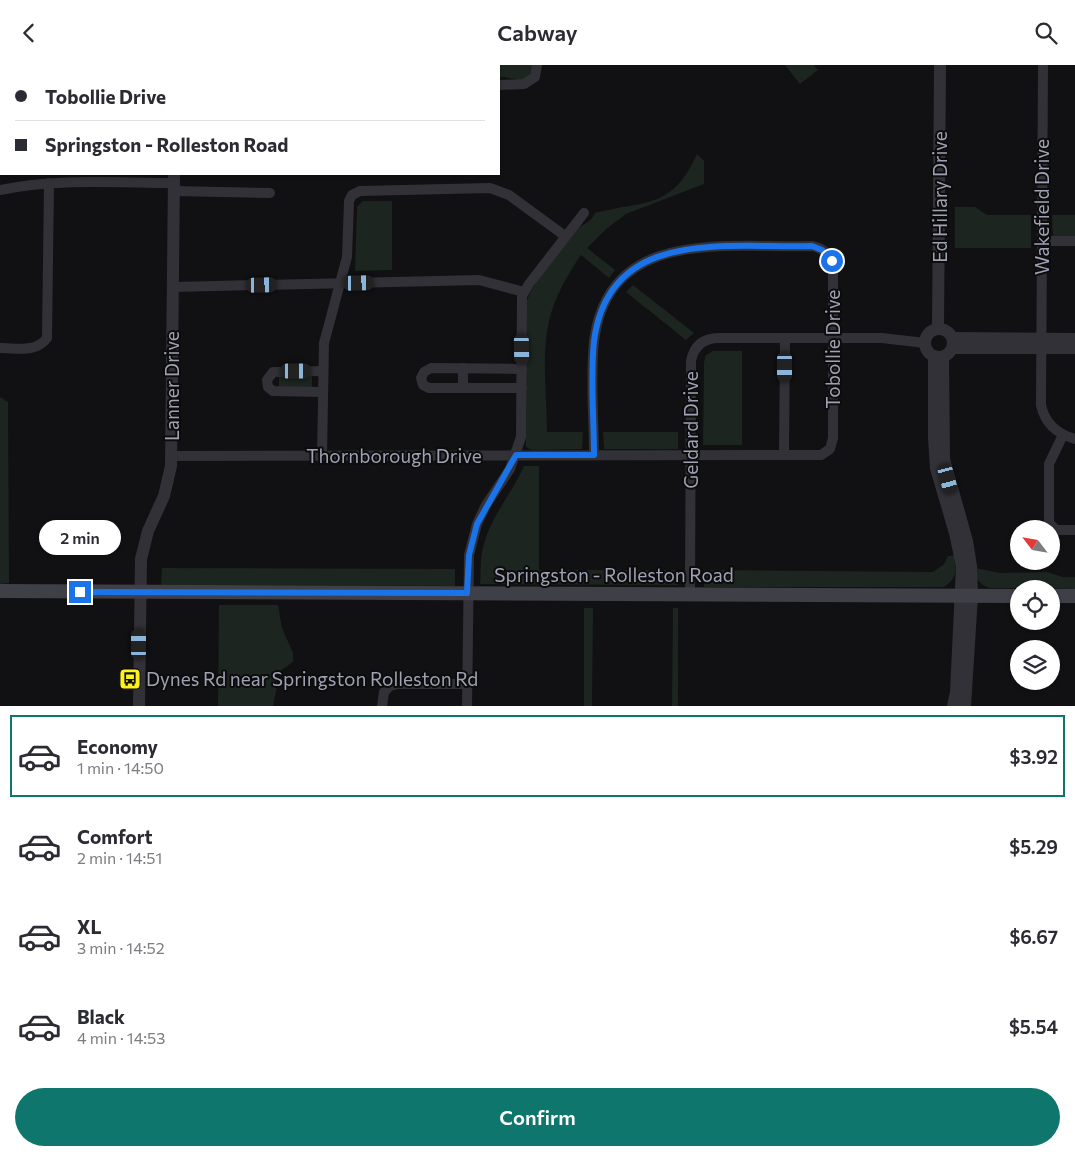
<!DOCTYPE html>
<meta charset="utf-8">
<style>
body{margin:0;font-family:Commissioner,sans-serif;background:#f2f2f3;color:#2b2b33;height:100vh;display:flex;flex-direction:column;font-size:19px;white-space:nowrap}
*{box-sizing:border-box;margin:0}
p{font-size:16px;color:#7c7c81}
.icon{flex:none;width:28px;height:28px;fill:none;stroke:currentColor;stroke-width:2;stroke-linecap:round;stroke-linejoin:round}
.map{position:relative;height:641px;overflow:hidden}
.details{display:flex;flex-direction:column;background:#fff;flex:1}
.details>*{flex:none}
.guide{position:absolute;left:0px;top:0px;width:500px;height:110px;box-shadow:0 1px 4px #0004;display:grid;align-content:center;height:110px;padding:0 15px;background:#fff}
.needle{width:32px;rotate:301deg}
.tools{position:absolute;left:1010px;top:455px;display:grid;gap:10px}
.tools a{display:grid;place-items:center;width:50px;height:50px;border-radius:50%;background:#fff;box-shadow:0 1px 4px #0004;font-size:25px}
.end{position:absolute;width:22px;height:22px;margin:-11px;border:6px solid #1a73e8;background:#fff;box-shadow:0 0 0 2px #fff}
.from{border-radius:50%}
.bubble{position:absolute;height:35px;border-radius:18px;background:#fff;box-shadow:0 1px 4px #0004;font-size:16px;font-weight:600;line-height:35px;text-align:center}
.car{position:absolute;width:15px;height:30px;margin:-15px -8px;border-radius:6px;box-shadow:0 0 4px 1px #0007;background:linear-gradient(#222 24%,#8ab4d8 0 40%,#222 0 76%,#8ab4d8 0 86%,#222 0)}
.guide b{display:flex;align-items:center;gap:18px;height:48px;font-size:19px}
.guide b+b{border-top:1px solid #e1e1e2}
.guide i{width:12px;height:12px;background:#2b2b33}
ul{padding:9px 0 0;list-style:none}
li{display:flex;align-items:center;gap:15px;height:82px;margin:0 10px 8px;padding:0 5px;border:2px solid transparent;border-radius:0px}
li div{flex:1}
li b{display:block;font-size:19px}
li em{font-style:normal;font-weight:600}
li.current{border-color:#0f766e}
li>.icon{width:45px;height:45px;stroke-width:1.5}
.cta{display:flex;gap:10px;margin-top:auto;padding:10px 15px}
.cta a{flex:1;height:58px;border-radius:30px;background:#0f766e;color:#fff;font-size:20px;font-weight:600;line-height:58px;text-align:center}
header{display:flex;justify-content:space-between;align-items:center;height:65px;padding:0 15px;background:#fff;font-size:22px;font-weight:600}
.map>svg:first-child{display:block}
.green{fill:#1c251f}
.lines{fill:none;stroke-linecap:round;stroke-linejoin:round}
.minor{stroke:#323138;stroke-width:10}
.tertiary{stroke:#323138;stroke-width:12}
.secondary{stroke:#3f3f48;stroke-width:14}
.route{stroke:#1a73e8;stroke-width:6}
.labels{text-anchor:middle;stroke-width:4;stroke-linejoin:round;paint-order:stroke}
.street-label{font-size:19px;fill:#a0a1b5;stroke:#0c0c0d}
.poi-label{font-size:19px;fill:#a0a1b5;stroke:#0c0c0d;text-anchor:start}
</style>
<header><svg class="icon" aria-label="back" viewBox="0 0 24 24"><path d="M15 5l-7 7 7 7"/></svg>Cabway<svg class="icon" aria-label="search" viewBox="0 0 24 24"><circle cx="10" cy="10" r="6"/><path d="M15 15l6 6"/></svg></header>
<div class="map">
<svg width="1075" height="641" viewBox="0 0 1075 641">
<rect width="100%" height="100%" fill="#111012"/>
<g class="green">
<path d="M 455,0 L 533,0 C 528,25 516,11 499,12 L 499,1 Z"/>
<polygon points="785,0 814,0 818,5 800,19"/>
<path d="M 697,89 L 704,96 L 704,119 L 626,149 L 605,165 L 587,183 L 615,205 L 609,213 L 581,190 C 567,211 555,231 549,256 C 541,291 547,331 547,367 L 583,367 L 582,384 L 532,385 L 526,382 L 526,239 C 530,222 562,179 576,165 C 583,158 591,158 595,148 C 645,135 672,145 697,89 Z"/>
<polygon points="363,136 392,136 392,205 355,206 357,142"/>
<polygon points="955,142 975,142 987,150 1031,150 1031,183 955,183"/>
<polygon points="1052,150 1075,150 1075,172 1053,172"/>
<polygon points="633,220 694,268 686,275 626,227"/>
<polygon points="713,286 742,286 742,380 703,380 704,297 706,290"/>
<polygon points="279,310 312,311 312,323 279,323"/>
<polygon points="0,332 8,337 9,518 0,519"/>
<polygon points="603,367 678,367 678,384 604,384"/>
<path d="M 524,401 L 539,401 L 539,505 L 678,505 L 678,520 L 480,519 C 481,509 480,498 482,488 C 487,456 511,430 524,401 Z"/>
<path d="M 955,490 C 956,505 958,513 944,522 L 704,522 L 704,505 L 933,507 L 944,499 L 948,491 Z"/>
<polygon points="162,503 455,504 455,521 161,520"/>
<path d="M 975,503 L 1000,508 L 1047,507 L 1063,512 L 1075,512 L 1075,524 L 990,523 C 979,519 975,515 975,503 Z"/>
<polygon points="219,540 278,540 282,563 293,588 293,597 280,606 273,641 218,641"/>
<polygon points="584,543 593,543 592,641 584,641"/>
<polygon points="673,543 678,543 678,641 672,641"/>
</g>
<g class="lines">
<g class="minor">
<polyline points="350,0 350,1"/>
<path d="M 1043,0 L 1041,340 C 1045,359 1057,369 1075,374"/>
<polyline points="448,1 449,0"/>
<polyline points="0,16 1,17"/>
<polyline points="499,20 524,19 535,12 537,0"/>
<path d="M 0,125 C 57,113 116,118 174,118"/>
<polyline points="174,126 270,128"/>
<polyline points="1042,176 1075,176"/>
<polyline points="173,222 479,215 524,227"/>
<path d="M 0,283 C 17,283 36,288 47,273 L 49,118"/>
<polyline points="522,304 431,303 424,307 421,313 423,320 429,323 522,323"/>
<polyline points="463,323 463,303"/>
<polyline points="323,327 273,326 268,322 267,315 273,307 323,306"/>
<polyline points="1063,370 1049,399 1049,458 1056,465 1075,465"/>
<polyline points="784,389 785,273"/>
<path d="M 171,391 L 821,390 L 830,384 L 833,373 L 833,201 C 831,190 823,183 812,181 C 729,184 609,160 594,276 C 590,313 594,353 594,390"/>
<polyline points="322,391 324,278 347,192 349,136 352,130 360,126 490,123 509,130 565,171"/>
<path d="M 690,530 L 691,296 C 694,281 703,273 719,273 L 882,273 L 925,278"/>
<polyline points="382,641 384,627 390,621 398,619 467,619"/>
<polyline points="467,641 469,490 477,459 486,440 510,404 521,372 522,231 529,219 584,148"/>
</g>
<g class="tertiary">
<polyline points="177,1 177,0"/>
<polyline points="938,263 940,0"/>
<circle cx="939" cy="278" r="14"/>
<polyline points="953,273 1075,274"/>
<polyline points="953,283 1075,283"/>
<polyline points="934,291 934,373 936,403 955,468 962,501 956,627 953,641"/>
<polyline points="943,292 944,394 967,476 971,501 972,531 965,641"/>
<polyline points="139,641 141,494 148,466 164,431 171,401 174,109"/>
</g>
<g class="secondary">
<polyline points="0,526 1019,531"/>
<polyline points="1051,531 1075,531"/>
</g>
</g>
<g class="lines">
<path class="route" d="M 80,527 L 467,528 L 469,490 L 477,459 L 516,390 L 594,390 C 594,353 590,313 594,276 C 609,160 730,184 812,181 L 822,185 L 832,196"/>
</g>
<defs>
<g id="bus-square" transform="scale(1.125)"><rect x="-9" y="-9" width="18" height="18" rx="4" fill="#fff21c" stroke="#0c0c0d"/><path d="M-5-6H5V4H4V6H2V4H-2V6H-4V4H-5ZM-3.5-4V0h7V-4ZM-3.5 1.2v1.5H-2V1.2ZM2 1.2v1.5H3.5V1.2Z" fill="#111"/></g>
</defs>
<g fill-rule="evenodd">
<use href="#bus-square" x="130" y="614"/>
</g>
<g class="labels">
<g class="street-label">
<text transform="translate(940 132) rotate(-90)" y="7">Ed Hillary Drive</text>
<text transform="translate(1042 142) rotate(-90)" y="7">Wakefield Drive</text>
<text transform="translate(833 284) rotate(-90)" y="7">Tobollie Drive</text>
<text transform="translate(172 321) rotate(-90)" y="7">Lanner Drive</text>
<text transform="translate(691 365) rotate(-90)" y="7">Geldard Drive</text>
<text x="394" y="398">Thornborough Drive</text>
<text x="614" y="517">Springston - Rolleston Road</text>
</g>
<g class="poi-label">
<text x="146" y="621">Dynes Rd near Springston Rolleston Rd</text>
</g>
</g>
</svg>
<div class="tools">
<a><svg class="needle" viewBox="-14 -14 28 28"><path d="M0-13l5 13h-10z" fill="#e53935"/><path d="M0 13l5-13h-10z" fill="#7c7c81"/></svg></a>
<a><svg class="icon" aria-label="locate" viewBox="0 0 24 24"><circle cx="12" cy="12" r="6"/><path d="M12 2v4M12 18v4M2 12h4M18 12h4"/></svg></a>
<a><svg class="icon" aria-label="layers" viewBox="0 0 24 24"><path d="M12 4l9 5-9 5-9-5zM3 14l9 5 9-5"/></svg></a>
</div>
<i class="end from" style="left:832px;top:196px"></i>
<i class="end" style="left:80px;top:527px"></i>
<div class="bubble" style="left:39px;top:455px;width:82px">2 min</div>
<i class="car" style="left:359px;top:218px;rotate:89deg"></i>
<i class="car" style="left:262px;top:220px;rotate:89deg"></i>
<i class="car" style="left:522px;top:284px;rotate:179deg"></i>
<i class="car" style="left:785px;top:302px;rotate:180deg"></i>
<i class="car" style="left:296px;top:306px;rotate:90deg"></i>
<i class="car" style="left:948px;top:414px;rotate:165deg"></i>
<i class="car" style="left:139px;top:579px;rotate:0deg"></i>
<div class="guide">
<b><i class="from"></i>Tobollie Drive</b>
<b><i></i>Springston - Rolleston Road</b>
</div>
</div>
<section class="details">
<ul>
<li class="current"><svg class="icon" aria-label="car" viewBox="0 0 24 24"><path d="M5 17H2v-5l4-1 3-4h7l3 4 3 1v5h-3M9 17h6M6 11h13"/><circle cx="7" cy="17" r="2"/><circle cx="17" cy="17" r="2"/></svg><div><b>Economy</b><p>1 min · 14:50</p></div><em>$3.92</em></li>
<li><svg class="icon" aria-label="car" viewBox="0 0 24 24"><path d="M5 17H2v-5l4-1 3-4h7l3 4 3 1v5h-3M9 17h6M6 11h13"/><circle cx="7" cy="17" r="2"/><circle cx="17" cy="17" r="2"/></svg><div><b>Comfort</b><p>2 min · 14:51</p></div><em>$5.29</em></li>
<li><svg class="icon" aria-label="car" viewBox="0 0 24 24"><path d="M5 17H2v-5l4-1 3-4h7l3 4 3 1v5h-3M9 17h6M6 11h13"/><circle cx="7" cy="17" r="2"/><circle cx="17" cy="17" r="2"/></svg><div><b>XL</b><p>3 min · 14:52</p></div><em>$6.67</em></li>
<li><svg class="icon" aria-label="car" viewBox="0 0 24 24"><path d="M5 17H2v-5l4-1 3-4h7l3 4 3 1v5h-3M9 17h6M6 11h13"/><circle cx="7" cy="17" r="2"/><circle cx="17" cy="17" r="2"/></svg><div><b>Black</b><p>4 min · 14:53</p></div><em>$5.54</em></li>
</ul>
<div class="cta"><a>Confirm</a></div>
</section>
